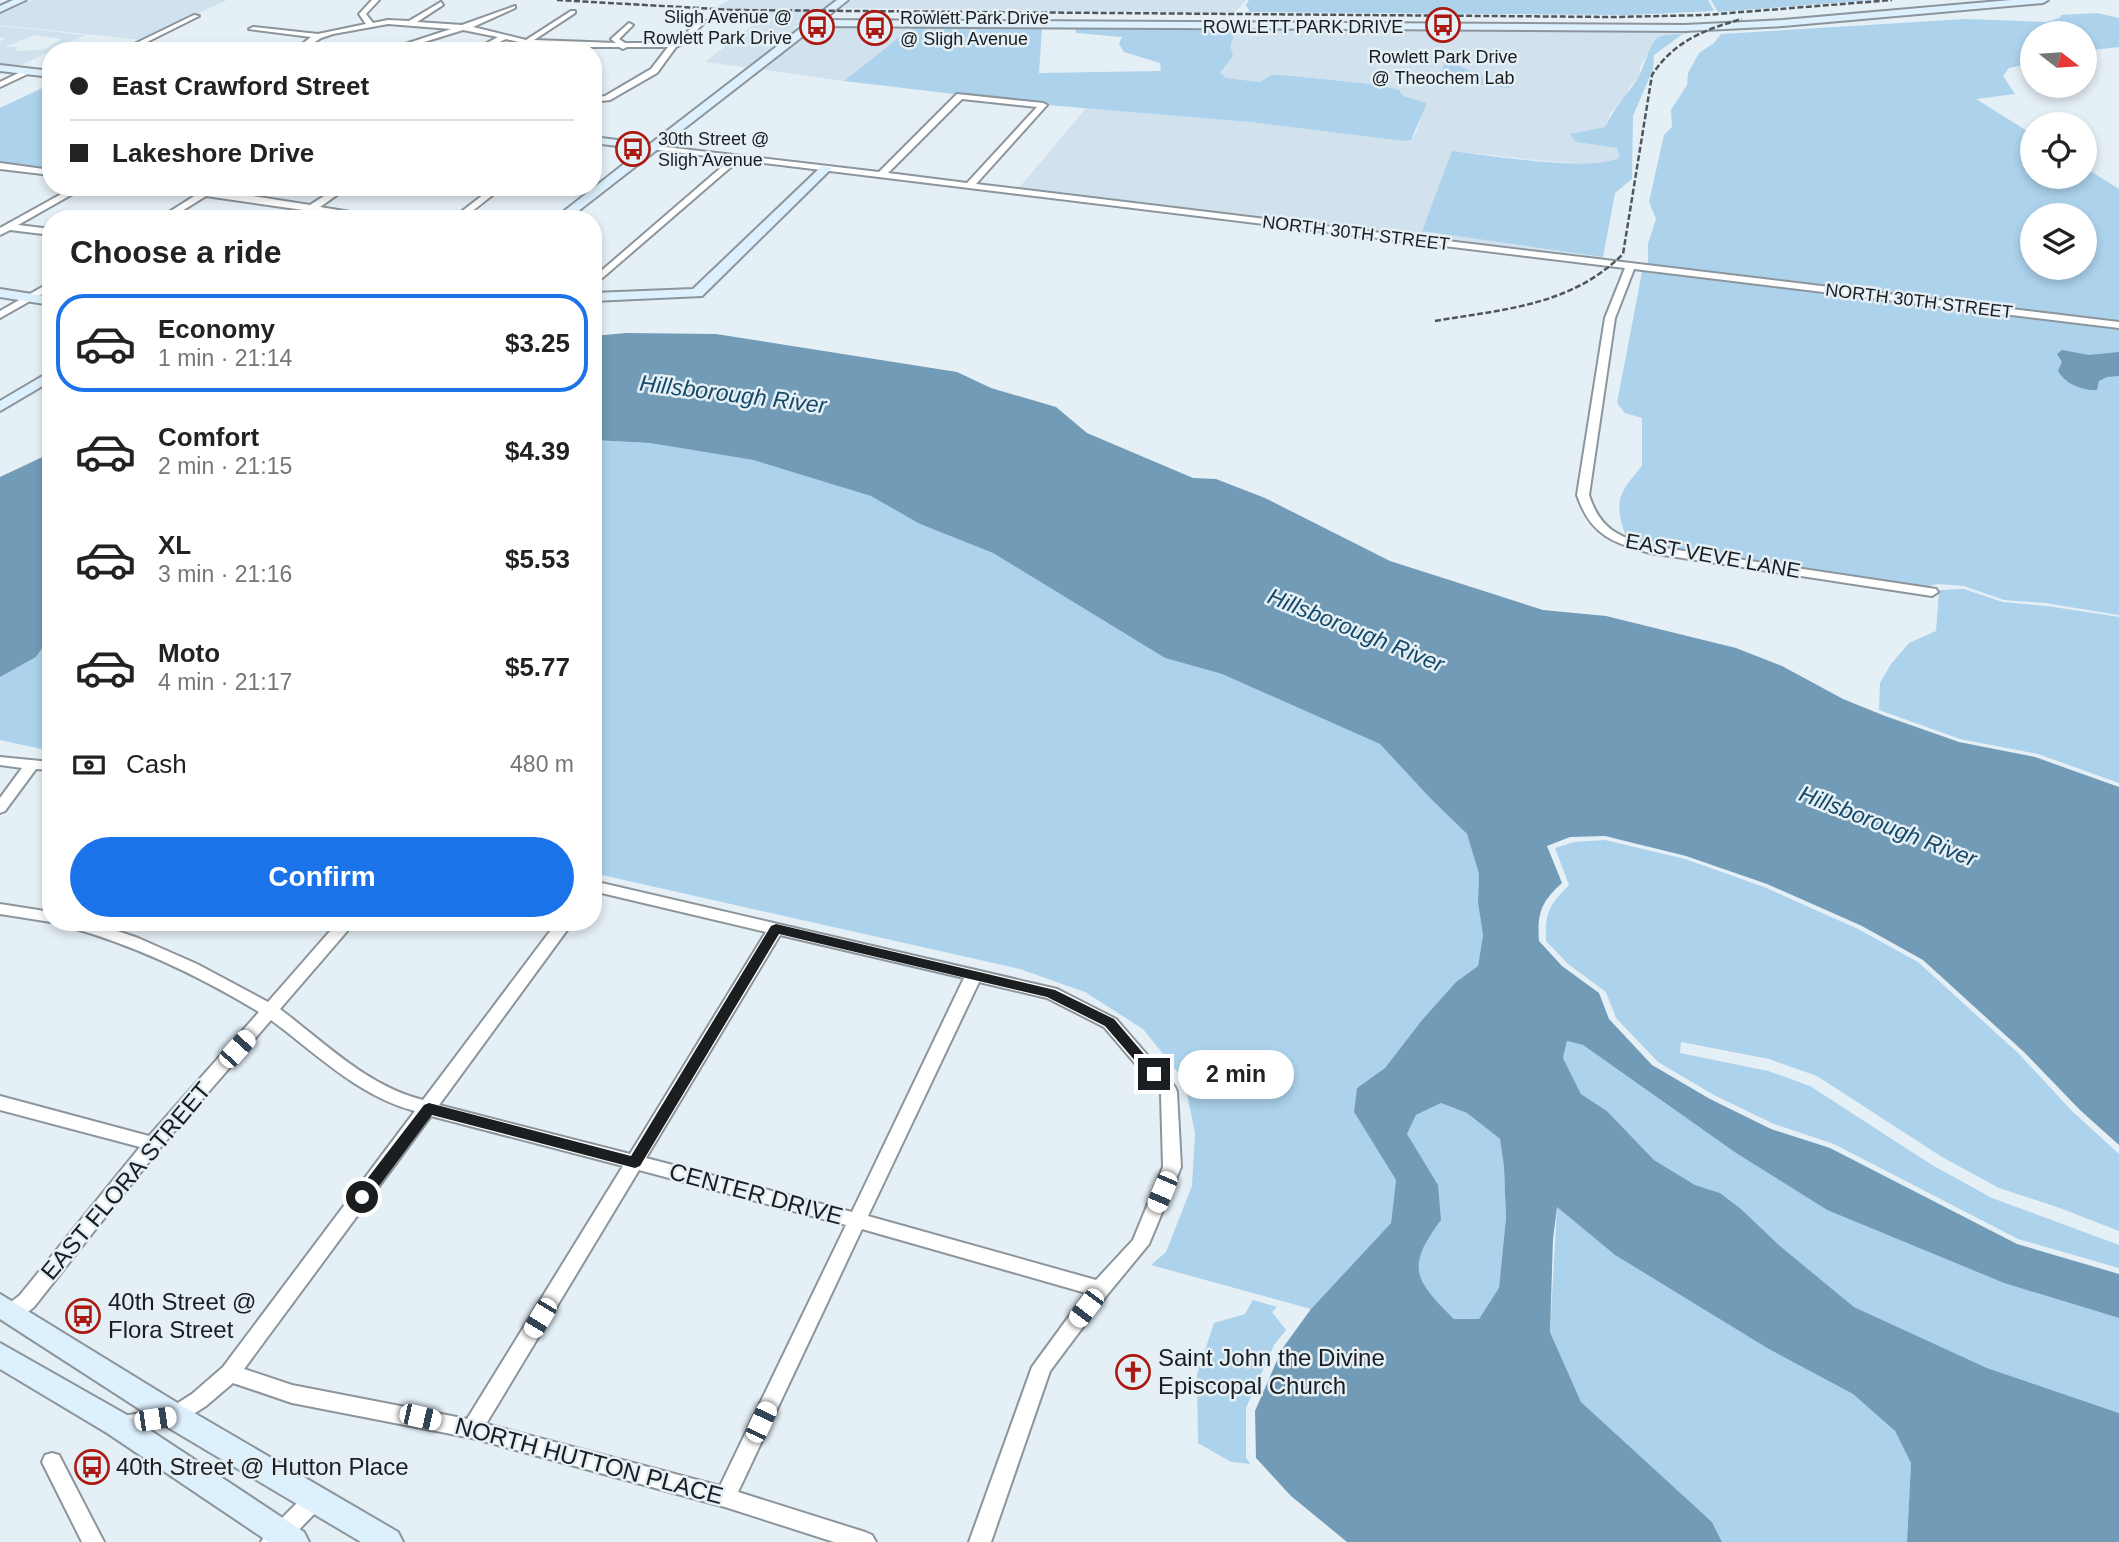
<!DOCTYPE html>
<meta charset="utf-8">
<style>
body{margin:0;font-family:Helvetica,sans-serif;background:#f6f6f6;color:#222;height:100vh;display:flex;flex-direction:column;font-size:26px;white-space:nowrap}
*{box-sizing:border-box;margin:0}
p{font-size:23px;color:#767676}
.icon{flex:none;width:38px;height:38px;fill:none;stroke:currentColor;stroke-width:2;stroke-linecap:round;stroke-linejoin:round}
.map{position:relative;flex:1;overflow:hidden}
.panel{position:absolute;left:42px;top:210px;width:560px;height:721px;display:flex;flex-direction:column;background:#fff;border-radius:28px;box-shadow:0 4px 10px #0003}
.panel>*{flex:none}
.top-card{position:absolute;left:42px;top:42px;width:560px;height:154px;border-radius:28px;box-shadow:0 4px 10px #0003;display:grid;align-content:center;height:154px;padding:0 28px;background:#fff}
.needle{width:46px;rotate:107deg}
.tools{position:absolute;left:2020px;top:21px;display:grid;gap:14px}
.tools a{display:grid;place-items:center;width:77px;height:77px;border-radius:50%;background:#fff;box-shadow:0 4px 10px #0003;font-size:35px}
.end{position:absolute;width:32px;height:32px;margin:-16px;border:9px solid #1a1e20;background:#fff;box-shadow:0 0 0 4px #fff}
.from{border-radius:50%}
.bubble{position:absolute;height:49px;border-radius:24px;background:#fff;box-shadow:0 4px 10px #0003;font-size:23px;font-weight:800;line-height:49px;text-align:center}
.car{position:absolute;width:21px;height:42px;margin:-21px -10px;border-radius:9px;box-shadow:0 0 5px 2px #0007;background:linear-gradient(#fff 24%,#345 0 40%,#fff 0 76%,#345 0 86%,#fff 0)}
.top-card b{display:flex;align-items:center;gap:24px;height:66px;font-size:26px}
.top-card b+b{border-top:2px solid #e0e0e0}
.top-card i{width:18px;height:18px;background:#222}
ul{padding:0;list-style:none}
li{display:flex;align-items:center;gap:21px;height:98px;margin:0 14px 10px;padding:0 14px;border:4px solid transparent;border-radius:28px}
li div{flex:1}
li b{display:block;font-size:26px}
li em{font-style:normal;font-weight:800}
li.active{border-color:#1a73e8}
li>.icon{width:63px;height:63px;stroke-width:1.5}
h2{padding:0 28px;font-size:32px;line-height:84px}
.pay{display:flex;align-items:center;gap:18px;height:77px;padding:0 28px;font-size:26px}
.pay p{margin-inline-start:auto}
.cta{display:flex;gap:14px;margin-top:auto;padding:14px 28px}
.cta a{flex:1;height:80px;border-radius:42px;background:#1a73e8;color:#fff;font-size:28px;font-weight:800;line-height:80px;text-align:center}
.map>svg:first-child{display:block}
.built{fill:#d1e2ee;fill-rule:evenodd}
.green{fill:#acd2ec;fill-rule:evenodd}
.water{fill:#719bb6;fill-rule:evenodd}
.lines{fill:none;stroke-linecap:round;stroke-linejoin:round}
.street-casing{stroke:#8c959b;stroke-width:4}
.secondary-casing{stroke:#8c959b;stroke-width:4}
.street{fill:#fff;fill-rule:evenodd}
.secondary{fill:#dcf0fd;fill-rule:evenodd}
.rail{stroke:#505659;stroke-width:2.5;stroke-dasharray:6 2.5;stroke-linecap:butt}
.route{fill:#1a1e20}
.labels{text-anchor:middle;stroke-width:5;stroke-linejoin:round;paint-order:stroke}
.far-poi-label{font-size:18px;fill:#1a1e20;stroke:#e5eff6;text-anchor:start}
.far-street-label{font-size:18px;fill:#1a1e20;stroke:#e5eff6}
.street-label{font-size:21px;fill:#1a1e20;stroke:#e5eff6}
.water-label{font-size:23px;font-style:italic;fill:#154967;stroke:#e5eff6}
.near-street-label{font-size:24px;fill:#1a1e20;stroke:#e5eff6}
.near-poi-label{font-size:24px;fill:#1a1e20;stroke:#e5eff6;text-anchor:start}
</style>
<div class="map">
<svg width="2119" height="1542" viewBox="0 0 2119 1542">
<rect width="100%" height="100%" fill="#e5eff6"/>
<g class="built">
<polygon points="33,0 227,0 142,40 0,25 0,14"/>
<polygon points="729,0 839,0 794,28 802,29 751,68 705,62 766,15 765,11 713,10"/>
<polygon points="852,0 1246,0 1234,13 842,8"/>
<polygon points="828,25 913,26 844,81 758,69 810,29"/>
<path d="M 0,26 L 85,35 L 15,68 L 0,66 L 0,41 L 6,39 L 0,37 ZM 34,35 L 62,39 L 45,49 L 37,50 L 16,51 L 18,47 L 5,47 Z"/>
<path d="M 1223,29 L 1564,31 L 1692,30 L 1688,34 L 1662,36 L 1656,40 L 1640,67 L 1639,77 L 1630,86 L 1627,95 L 1611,112 L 1605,127 L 1571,134 L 1576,142 L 1617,148 L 1621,157 L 1613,162 L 1594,164 L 1545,161 L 1452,151 L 1422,231 L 1603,257 L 1605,262 L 1017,190 L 1088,106 L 1250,122 L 1403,141 L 1411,140 L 1416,133 L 1426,103 L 1403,96 L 1399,90 L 1381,85 L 1283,75 L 1272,75 L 1260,82 L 1226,78 L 1220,73 L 1233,56 L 1229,49 L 1229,40 L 1235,33 ZM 1449,53 L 1462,56 L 1459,66 L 1491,81 L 1514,85 L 1508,88 L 1456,83 L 1457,77 L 1441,75 Z"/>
</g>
<g class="green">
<polygon points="1249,0 1708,0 1714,11 1628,15 1250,12 1246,5"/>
<polygon points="1711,0 1873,0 1718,12"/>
<path d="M 2097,13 L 2119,18 L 2119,47 L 2084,51 L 2084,33 L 2032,33 L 2032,63 L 2009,68 L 2003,76 L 2015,94 L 1976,99 L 2032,134 L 2032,177 L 2084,177 L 2084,167 L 2119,189 L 2119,615 L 2045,603 L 2004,600 L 1964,586 L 1938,584 L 1920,588 L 1654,546 L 1626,536 C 1613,501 1619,493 1642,466 L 1642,418 L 1625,413 L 1617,403 L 1642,272 L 1648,263 L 1648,244 L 1656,219 L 1649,202 L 1664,135 L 1672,127 L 1671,110 L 1687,85 L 1688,73 L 1699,53 L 1714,43 L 1721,34 L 1966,19 L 2046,22 L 2060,18 L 2061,15 ZM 2032,215 L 2084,215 L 2084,268 L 2032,268 Z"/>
<path d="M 913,26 L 1042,28 L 1039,73 L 1161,71 L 1160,63 L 1124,52 L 1119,44 L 1122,37 L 1076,33 L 1075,28 L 1223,29 L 1235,33 C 1231,46 1229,41 1233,56 L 1220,73 L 1226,78 L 1260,82 L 1271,75 L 1283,75 L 1381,85 L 1399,90 L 1403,96 L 1427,103 L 1411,140 L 1403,141 L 1250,122 L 1047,105 L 844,81 Z"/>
<path d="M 1683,34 L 1654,55 L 1653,69 L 1633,116 L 1632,179 L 1615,193 L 1603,257 L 1422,231 L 1452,151 C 1484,155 1598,173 1620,157 L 1617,148 L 1576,142 L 1570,134 L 1605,127 C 1615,106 1626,97 1638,78 C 1644,68 1648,48 1656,39 C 1662,33 1675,35 1683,34 Z"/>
<polygon points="1449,53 1462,56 1460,66 1491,81 1515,86 1508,88 1456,83 1457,77 1440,75"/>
<polygon points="51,84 51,169 0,162 0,108"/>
<polygon points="593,440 650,443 753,460 872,496 920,524 993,553 1165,658 1222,674 1380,744 1430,798 1467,834 1479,874 1478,903 1483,935 1478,966 1456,982 1422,1020 1385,1068 1357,1088 1354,1112 1396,1180 1391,1223 1311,1309 1151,1265 1166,1252 1192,1186 1195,1133 1184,1080 1143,1029 1085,992 1020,969 593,873"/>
<polygon points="1964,589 2003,602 2047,606 2119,617 2119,783 2038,754 1960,739 1879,710 1880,683 1891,664 1909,643 1936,631 1939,590"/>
<polygon points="51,636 51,751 0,740 0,677 36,657"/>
<path d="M 1605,840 L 1685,859 L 1764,887 L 1858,929 L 1918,962 L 2018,1053 L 2072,1111 L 2119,1154 L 2119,1231 L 2060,1208 L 1999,1188 L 1942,1157 L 1817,1076 L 1769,1059 L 1681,1042 L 1680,1053 L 1768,1071 L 1810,1086 L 1932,1165 L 1992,1198 L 2119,1245 L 2119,1268 L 2018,1239 L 1834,1144 L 1774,1124 L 1714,1095 L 1658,1062 L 1616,1018 L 1606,992 L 1568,964 L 1546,941 C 1545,911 1549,906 1569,885 L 1555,848 L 1574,842 Z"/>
<polygon points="1567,1041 1583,1045 1736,1153 1827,1210 2004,1283 2119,1318 2119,1413 1987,1368 1854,1307 1780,1246 1741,1209 1720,1193 1695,1185 1654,1160 1607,1111 1581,1094 1563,1058"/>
<path d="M 1441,1103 L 1467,1113 L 1500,1139 L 1504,1167 L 1506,1218 L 1499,1289 L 1479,1319 L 1454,1319 C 1415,1280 1405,1268 1441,1219 L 1407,1134 L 1416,1115 Z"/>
<polygon points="1557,1207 1615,1255 1767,1348 1853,1394 1895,1431 1911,1462 1907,1542 1722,1542 1712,1522 1581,1402 1550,1332"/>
<polygon points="1253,1300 1277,1307 1272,1312 1286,1330 1274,1345 1246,1408 1246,1457 1250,1464 1231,1462 1198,1443 1197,1374 1214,1323 1245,1314"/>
</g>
<g class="water">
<path d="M 626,333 L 716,334 L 957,372 L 991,388 L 1056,407 L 1087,433 L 1193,478 L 1216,479 L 1265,498 L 1390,561 L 1543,610 L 1606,616 L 1736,648 L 1782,666 L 1843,699 L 1885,716 L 1959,742 L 2035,757 L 2119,787 L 2119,1145 L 2080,1110 L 2024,1052 L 1923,960 L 1862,926 L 1767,884 L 1686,856 L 1605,836 L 1570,837 L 1547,846 L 1562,883 C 1541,902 1537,913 1539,941 L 1562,966 L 1599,993 L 1609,1019 L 1652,1065 L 1710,1099 L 1771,1129 L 1830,1148 L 2017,1244 L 2119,1274 L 2119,1318 L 2004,1283 L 1827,1210 L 1736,1153 L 1583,1045 L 1567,1041 L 1563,1058 L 1581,1094 L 1607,1111 L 1654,1160 L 1695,1185 L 1720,1193 L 1741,1209 L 1780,1246 L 1854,1307 L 1987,1368 L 2119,1413 L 2119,1542 L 1907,1542 L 1911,1463 L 1895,1431 L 1853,1394 L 1767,1348 L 1615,1255 L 1557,1207 L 1553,1239 L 1550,1332 L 1581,1402 L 1712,1522 L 1722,1542 L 1347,1542 L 1291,1496 L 1256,1458 L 1255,1411 L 1282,1349 L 1311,1309 L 1391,1223 L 1396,1180 L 1354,1112 L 1357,1088 L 1385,1068 L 1422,1020 L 1456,982 L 1478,966 L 1483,935 L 1478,903 L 1479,874 L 1467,834 L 1430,798 L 1380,744 L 1222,674 L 1165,658 L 993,553 L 920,524 L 871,496 L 753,460 L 650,443 L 593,440 L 593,336 ZM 1441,1103 L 1467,1113 L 1500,1139 L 1504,1167 L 1506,1218 L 1499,1288 L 1479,1319 L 1454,1319 C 1415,1280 1405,1268 1441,1220 L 1438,1185 L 1407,1134 L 1416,1115 Z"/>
<path d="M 2062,350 L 2089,355 L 2119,352 L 2119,376 L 2107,377 L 2099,381 L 2097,390 C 2083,391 2065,384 2058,371 L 2062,362 L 2057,354 Z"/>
<polygon points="51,453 51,636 36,657 0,677 0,477"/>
</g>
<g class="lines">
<g class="street-casing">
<g id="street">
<polygon points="372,0 379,0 366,14 373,23 388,20 409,21 441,2 443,5 417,22 462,25 515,6 515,8 473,27 526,40 571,11 575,11 575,13 534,40 616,43 611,39 629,23 633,25 619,39 625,43 672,43 691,34 688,31 700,20 706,21 696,31 698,37 676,47 657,73 610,100 593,102 593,98 605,96 651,69 668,47 627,47 623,49 619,47 565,47 527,44 506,39 481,51 472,51 498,37 463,30 395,51 384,51 451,29 388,24 333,34 321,38 301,51 293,51 311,37 249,29 253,27 318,34 366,24 359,14"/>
<polygon points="194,15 199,16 129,51 120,51"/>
<polygon points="27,69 34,71 0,87 0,82"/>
<path d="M 957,94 L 1043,103 L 1047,105 L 976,184 L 2119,322 L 2119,328 L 1634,269 L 1615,318 L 1589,495 C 1600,529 1618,537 1651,546 L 1936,589 L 1938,592 L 1932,596 L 1650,553 C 1612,543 1590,534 1577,495 L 1605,318 L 1625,268 L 739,160 L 593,286 L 593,278 L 731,159 L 651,149 L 647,147 L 648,145 L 879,172 ZM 962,99 L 1037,107 L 967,183 L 888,173 Z"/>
<polygon points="0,163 51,170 51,175 0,169"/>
<polygon points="74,187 85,187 18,225 51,229 51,235 10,230 0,235 0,228"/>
<polygon points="154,187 207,189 310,205 338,187 348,187 320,207 392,219 367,219 313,211 301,219 291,219 303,210 206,196 169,219 158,219 196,195"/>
<polygon points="493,187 503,187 462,219 452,219"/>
<polygon points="51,282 51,289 0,318 0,311"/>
<polygon points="0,757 51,762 51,770 36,769 5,811 0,813 0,798 22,768 0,765"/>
<path d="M 593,881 L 1057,989 L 1116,1019 L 1175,1087 L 1177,1092 L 1181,1167 L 1149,1244 L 1107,1295 L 1050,1371 L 991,1542 L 969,1542 L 1032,1367 L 1086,1293 L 862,1229 L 738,1492 L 865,1532 L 872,1535 L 876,1542 L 834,1542 L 725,1507 L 472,1438 L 292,1403 L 233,1383 L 206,1406 L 181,1422 L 119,1433 L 112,1430 L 109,1424 L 112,1418 L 170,1408 L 192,1394 L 223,1367 L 415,1111 C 358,1096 317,1054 271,1020 L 159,1149 L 34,1307 C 25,1314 18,1322 6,1318 L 3,1312 L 6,1306 L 20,1295 L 140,1147 L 0,1110 L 0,1096 L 149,1136 L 259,1012 C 198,975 134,945 66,926 L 63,922 L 91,922 L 138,938 L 197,964 L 268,1002 L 338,922 L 355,922 L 280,1009 C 325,1043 367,1086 423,1100 L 557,922 L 573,922 L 439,1105 L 630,1154 L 766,932 L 593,891 ZM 780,935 L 964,978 L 852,1212 L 646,1158 ZM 979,982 L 1047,998 L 1104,1027 L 1161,1094 L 1163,1167 L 1133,1240 L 1096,1280 L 868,1216 ZM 431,1116 L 623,1166 L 467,1419 L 292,1385 L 244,1369 ZM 639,1170 L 846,1225 L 720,1486 L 486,1424 Z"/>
<polygon points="0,904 51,912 51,922 0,914"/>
<polygon points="52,1453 59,1455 104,1542 82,1542 42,1462 45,1455"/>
<polygon points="315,1489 322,1492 325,1499 322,1506 287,1542 261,1542 265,1535 308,1492"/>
</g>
</g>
<g class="secondary-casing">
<g id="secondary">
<polygon points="13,0 26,0 0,12 0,6"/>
<polygon points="837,0 848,0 823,20 1685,25 1783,20 2011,0 2048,0 2043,3 1783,26 1685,31 816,26 568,219 554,219 643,149 593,143 593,137 650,144"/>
<polygon points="0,65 51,71 51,77 0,71"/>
<polygon points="822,166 832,168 702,296 593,301 593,293 693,289"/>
<polygon points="0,289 51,297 51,305 0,297"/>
<polygon points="51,371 51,381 0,411 0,401"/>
<polygon points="0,1294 184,1407 398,1532 403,1542 361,1542 164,1425 0,1319"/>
<polygon points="0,1343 127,1415 304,1532 309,1542 269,1542 107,1433 0,1369"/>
</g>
</g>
<use href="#street" class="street"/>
<use href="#secondary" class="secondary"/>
<g class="rail">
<polyline points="557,0 733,10 1614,17 1705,15 1892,0"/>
<path d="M 1435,321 C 1504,309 1571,306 1623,254 L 1652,75 C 1673,42 1705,29 1742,19"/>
</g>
</g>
<polygon class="route" points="776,924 1055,990 1114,1019 1161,1074 1154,1079 1150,1078 1105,1026 1047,997 779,934 640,1166 635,1168 432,1115 368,1201 357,1201 355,1197 357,1192 424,1105 429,1103 631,1156 771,926"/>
<defs>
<g id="bus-ring" transform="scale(1.75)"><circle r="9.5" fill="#e5eff6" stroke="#ab1a12" stroke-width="1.5"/><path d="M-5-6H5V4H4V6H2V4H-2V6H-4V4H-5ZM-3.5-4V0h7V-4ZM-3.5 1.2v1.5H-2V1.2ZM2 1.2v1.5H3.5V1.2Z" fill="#ab1a12"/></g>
<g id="church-ring" transform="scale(1.75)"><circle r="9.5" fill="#e5eff6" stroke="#ab1a12" stroke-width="1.5"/><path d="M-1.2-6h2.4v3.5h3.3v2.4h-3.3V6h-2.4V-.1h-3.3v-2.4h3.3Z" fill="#ab1a12"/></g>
</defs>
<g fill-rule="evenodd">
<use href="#bus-ring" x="1443" y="25"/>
<use href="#bus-ring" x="817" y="27"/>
<use href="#bus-ring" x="875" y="28"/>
<use href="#bus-ring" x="633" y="149"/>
<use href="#bus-ring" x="83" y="1316"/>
<use href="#church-ring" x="1133" y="1372"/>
<use href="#bus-ring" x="92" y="1467"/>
</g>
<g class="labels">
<g class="far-poi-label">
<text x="792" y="23" text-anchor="end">Sligh Avenue @<tspan x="792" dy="21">Rowlett Park Drive</tspan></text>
<text x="900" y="24">Rowlett Park Drive<tspan x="900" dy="21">@ Sligh Avenue</tspan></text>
<text x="1443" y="63" text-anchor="middle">Rowlett Park Drive<tspan x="1443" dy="21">@ Theochem Lab</tspan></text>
<text x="658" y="145">30th Street @<tspan x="658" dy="21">Sligh Avenue</tspan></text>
</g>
<g class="far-street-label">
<text x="1303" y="33">ROWLETT PARK DRIVE</text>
<text transform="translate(1356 233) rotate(7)" y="6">NORTH 30TH STREET</text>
<text transform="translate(1919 301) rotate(7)" y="6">NORTH 30TH STREET</text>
</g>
<g class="street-label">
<text transform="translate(1713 556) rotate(10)" y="7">EAST VEVE LANE</text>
</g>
<g class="water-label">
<text transform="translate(733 394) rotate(7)" y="8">Hillsborough River</text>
<text transform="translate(1356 630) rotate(22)" y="8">Hillsborough River</text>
<text transform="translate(1888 826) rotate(21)" y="8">Hillsborough River</text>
</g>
<g class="near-street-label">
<text transform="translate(126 1181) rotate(-50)" y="8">EAST FLORA STREET</text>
<text transform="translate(756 1194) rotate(15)" y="8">CENTER DRIVE</text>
<text transform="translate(589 1461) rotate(15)" y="8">NORTH HUTTON PLACE</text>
</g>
<g class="near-poi-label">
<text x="108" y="1310">40th Street @<tspan x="108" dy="28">Flora Street</tspan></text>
<text x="1158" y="1366">Saint John the Divine<tspan x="1158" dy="28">Episcopal Church</tspan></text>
<text x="116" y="1475">40th Street @ Hutton Place</text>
</g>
</g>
</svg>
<div class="tools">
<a><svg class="needle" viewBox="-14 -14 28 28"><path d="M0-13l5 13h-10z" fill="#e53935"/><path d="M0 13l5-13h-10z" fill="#767676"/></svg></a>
<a><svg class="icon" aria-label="locate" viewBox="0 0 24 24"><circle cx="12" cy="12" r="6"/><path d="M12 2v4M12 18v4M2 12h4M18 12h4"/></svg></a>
<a><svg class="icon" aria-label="layers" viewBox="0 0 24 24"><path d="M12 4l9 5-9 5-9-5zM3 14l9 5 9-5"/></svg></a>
</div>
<i class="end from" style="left:362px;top:1197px"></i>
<i class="end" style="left:1154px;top:1074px"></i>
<div class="bubble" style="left:1178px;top:1050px;width:116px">2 min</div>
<i class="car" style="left:237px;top:1049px;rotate:42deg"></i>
<i class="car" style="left:1162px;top:1192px;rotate:203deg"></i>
<i class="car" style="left:1086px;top:1308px;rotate:217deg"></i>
<i class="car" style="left:540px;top:1318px;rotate:211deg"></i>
<i class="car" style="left:420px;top:1417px;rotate:103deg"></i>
<i class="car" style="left:155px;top:1419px;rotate:82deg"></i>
<i class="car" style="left:761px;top:1422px;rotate:25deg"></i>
<div class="top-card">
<b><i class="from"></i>East Crawford Street</b>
<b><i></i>Lakeshore Drive</b>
</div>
<section class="panel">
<h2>Choose a ride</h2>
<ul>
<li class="active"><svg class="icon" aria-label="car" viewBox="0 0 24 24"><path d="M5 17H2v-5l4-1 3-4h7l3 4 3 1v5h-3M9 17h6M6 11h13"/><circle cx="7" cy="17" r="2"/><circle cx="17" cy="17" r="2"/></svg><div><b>Economy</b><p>1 min · 21:14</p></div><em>$3.25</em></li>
<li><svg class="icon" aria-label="car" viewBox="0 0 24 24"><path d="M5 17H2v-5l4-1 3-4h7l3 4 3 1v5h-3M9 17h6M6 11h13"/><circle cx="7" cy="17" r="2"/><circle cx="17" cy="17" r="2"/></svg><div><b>Comfort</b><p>2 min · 21:15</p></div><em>$4.39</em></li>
<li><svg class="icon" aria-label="car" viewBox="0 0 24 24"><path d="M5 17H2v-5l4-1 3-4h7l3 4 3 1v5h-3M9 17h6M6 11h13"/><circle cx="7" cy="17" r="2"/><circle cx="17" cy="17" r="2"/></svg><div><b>XL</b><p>3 min · 21:16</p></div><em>$5.53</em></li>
<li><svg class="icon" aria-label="car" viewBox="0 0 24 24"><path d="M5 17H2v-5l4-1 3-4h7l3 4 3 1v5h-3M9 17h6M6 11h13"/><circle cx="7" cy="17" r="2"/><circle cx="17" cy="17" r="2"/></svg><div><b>Moto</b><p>4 min · 21:17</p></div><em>$5.77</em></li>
</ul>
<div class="pay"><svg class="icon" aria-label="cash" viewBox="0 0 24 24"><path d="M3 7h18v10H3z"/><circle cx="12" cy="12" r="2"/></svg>Cash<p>480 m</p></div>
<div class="cta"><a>Confirm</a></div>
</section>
</div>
